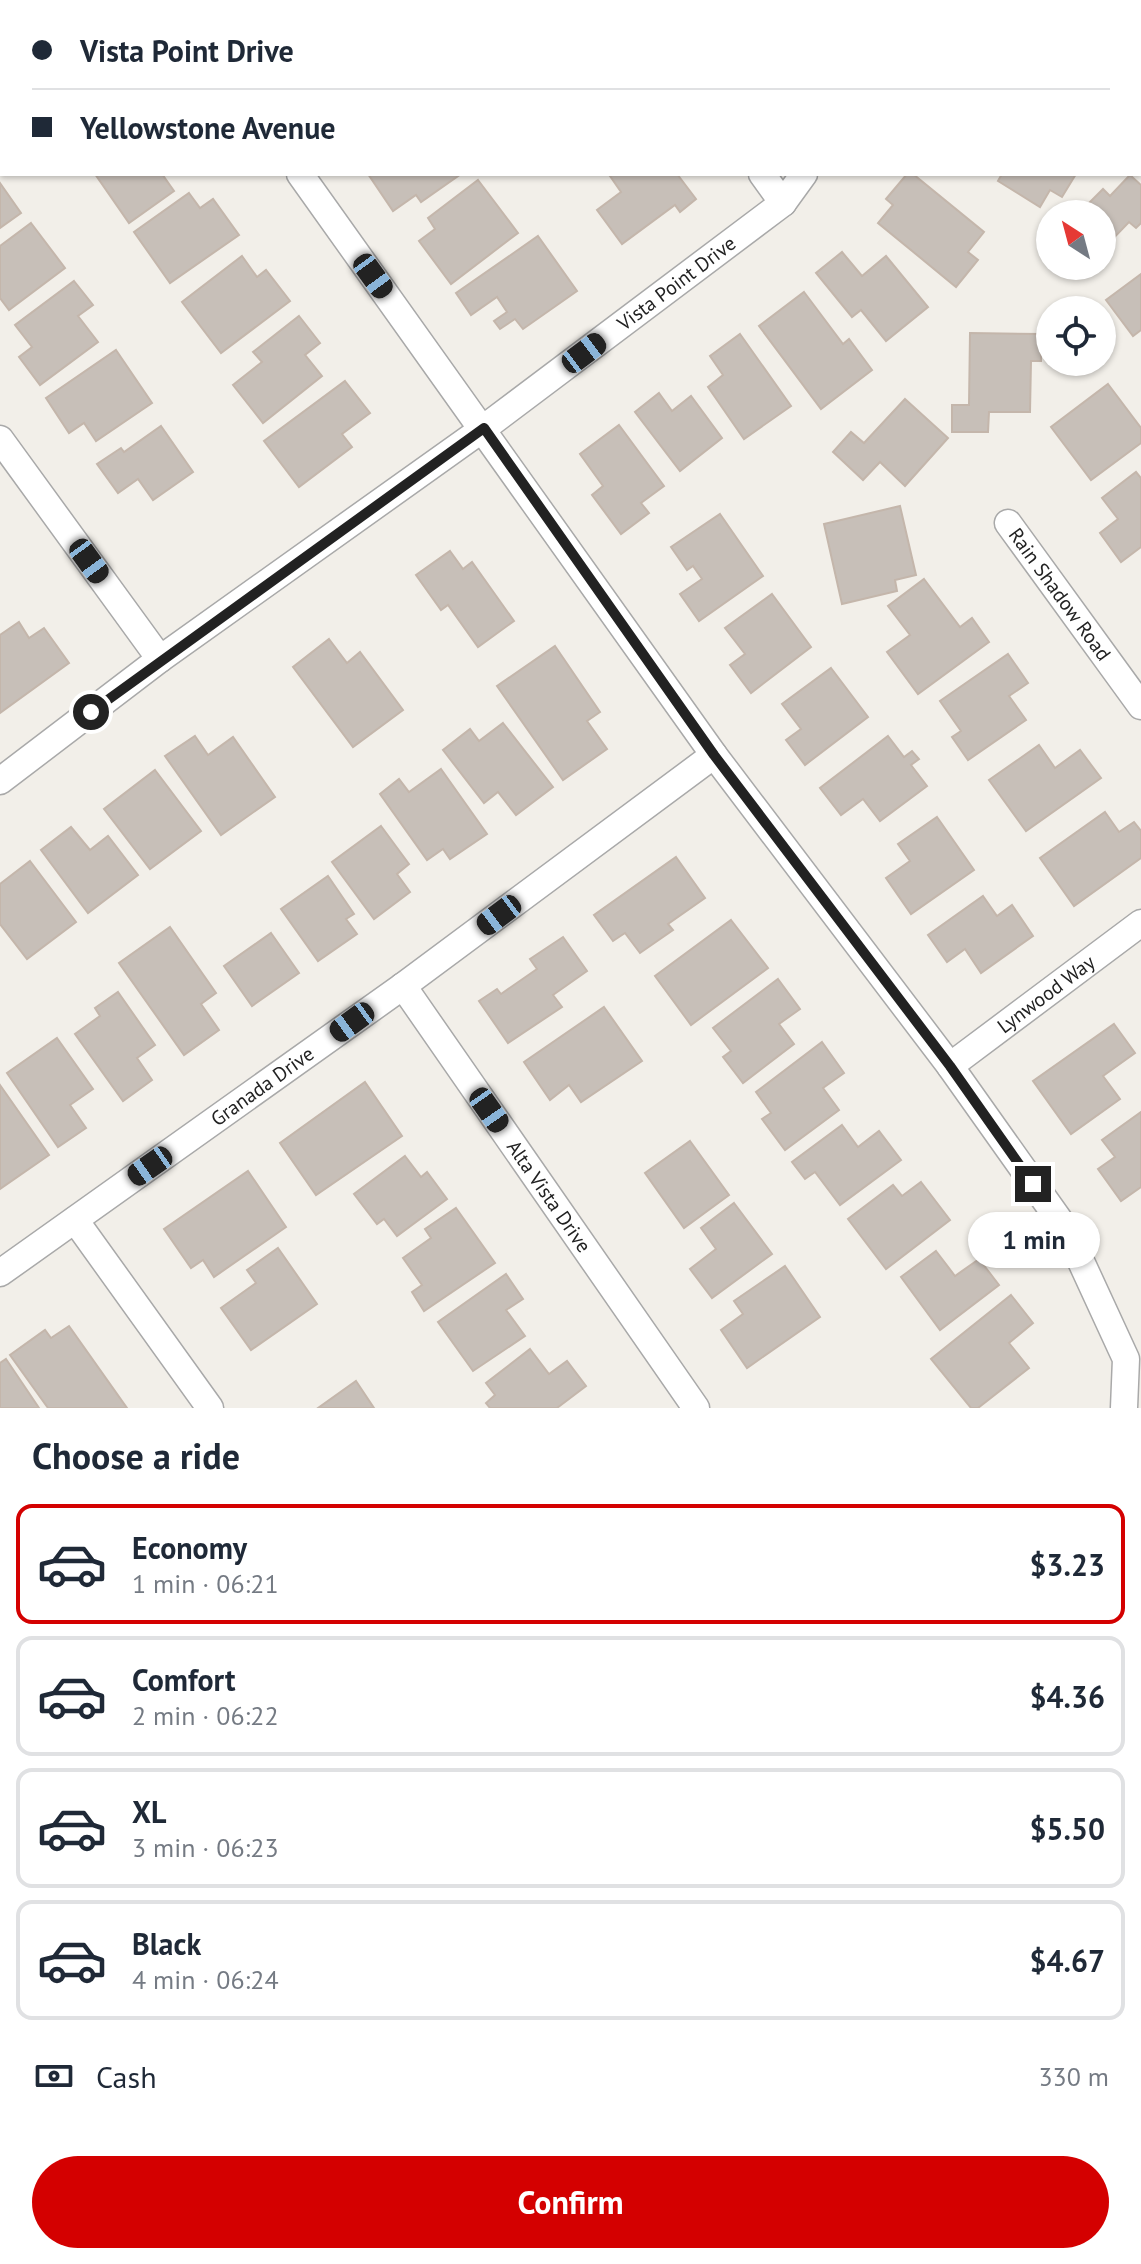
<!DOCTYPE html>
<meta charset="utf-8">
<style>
body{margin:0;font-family:"PT Sans",sans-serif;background:#f2f2f3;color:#1f2937;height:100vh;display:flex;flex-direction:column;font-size:30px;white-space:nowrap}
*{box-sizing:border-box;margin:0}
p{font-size:26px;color:#747a83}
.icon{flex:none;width:44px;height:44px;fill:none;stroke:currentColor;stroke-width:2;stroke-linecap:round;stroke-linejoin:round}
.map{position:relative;height:1408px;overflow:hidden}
.side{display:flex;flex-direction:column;background:#fff;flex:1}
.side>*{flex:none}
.hud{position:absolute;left:0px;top:0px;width:1142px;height:176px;box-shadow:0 2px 6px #0004;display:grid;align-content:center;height:176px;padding:0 32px;background:#fff}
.needle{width:52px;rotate:324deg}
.buttons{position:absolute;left:1036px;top:200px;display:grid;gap:16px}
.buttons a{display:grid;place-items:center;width:80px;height:80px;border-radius:50%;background:#fff;box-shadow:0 2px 6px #0004;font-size:40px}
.end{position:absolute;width:36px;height:36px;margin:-18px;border:10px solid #222;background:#fff;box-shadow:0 0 0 4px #fff}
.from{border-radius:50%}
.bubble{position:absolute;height:56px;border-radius:28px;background:#fff;box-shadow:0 2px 6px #0004;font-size:26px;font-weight:700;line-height:56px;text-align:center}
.car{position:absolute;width:24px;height:48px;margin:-24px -12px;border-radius:10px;box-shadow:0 0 6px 2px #0007;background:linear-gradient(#222 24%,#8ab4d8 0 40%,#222 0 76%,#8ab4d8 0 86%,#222 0)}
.hud b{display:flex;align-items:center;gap:28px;height:76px;font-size:30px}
.hud b+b{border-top:2px solid #e0e1e3}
.hud i{width:20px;height:20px;background:#1f2937}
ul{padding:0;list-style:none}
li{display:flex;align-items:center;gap:24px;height:120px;margin:0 16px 12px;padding:0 16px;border:4px solid #e0e1e3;border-radius:16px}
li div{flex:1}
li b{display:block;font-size:30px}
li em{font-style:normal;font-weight:700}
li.active{border-color:#d40000}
li>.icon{width:72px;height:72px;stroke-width:1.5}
h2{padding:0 32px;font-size:36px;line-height:96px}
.pay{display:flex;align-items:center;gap:20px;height:88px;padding:0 32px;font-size:30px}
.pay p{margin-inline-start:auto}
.action{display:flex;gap:16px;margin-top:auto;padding:16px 32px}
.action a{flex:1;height:92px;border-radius:48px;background:#d40000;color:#fff;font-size:32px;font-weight:700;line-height:92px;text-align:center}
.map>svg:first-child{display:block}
.building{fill:#c7bfb8;stroke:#c4b6ab;stroke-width:2}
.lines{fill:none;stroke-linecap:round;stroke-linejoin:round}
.street-casing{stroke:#a9a9a9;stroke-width:29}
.street{stroke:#fff;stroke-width:26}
.route{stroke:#222;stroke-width:10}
.labels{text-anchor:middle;stroke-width:6;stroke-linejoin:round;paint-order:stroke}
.street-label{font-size:20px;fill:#222;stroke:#fff}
</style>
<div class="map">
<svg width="1141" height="1408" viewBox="0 0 1141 1408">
<rect width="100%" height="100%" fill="#f2efe9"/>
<g class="building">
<polygon points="103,0 189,0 190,2 105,2"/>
<polygon points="209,0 273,0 209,2"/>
<polygon points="310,0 366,0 368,2 307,2"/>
<polygon points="475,0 551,0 553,2 476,2"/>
<polygon points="742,0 795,0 797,2 740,2"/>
<polygon points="95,174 162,174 174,191 129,223"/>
<polygon points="368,174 461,174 421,202 416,195 393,211"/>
<polygon points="613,174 677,174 696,199 680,212 675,205 622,244 597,210 621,192 610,176"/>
<polygon points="907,174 913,174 984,232 968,252 978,260 956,287 878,223 893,205 886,199"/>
<polygon points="1002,174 1076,174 1062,197 1050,190 1040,207 998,181"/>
<polygon points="1130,175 1141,185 1141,223 1136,228 1129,222 1102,250 1102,214 1078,214 1103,189 1110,196"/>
<polygon points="478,180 518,233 451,284 419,241 435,229 428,218"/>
<polygon points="0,183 21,213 0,228"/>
<polygon points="189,193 200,208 213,199 239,235 170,283 134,232"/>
<polygon points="31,223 65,268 9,310 0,298 0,246"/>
<polygon points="538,236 577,291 523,329 515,319 500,329 494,321 507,312 497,297 471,315 456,293"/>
<polygon points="842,252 862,276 886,256 928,307 886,341 861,310 852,317 816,273"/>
<polygon points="242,256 257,277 266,270 290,301 221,353 182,302"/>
<polygon points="1141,274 1141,330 1133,336 1106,300"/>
<polygon points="74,281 93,305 78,316 98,342 40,385 19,357 32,347 15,325"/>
<polygon points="804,292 843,344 849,339 872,370 821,409 759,326"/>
<polygon points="299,316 320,343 305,355 322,376 263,423 233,385 262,362 253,352"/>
<polygon points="970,333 1041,334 1041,361 1031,361 1030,412 989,412 988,432 952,432 952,405 969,405"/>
<polygon points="740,334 791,406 744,439 708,387 723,375 710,356"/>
<polygon points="116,350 152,403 96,441 84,423 69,433 46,398"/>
<polygon points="345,381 370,413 342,434 352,447 299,487 264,441"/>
<polygon points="1108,384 1141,428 1141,443 1091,480 1051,427"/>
<polygon points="659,393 672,411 691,396 722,438 680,471 635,412"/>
<polygon points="905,399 948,438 905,486 880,462 863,480 833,452 851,432 864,443"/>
<polygon points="619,425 664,486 641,503 649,513 621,534 592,495 603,486 580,454"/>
<polygon points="161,426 193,472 153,500 138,479 118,493 97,464 121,448 124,452"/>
<polygon points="1136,472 1141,478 1141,547 1121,562 1100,533 1118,519 1102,498"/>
<polygon points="900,506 916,575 895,580 897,591 842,604 824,524"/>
<polygon points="720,514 763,576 699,621 680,594 702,579 693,566 687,570 671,547"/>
<polygon points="450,551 463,569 472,562 514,621 478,647 448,605 441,610 416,575"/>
<polygon points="924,579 960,627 972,618 989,642 918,694 887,652 910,635 888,606"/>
<polygon points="772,594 811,647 751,693 730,665 745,654 725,628"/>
<polygon points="19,622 29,638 44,628 69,663 0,713 0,635"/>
<polygon points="329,639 347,663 360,652 403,710 353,747 293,667"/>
<polygon points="555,646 600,712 587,721 607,749 563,780 497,686"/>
<polygon points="1008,654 1028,683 1009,696 1026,720 968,760 952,737 961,731 940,701"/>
<polygon points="831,668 868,717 805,765 786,740 801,729 782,704"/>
<polygon points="503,723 553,787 516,815 498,792 484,803 443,750 470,729 479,741"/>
<polygon points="195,736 208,755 233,737 275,797 221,835 165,756"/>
<polygon points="888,736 904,757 912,751 919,759 911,765 927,786 880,821 863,799 841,815 820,788"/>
<polygon points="1039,745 1055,768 1080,750 1101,778 1026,831 989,780"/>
<polygon points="441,769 487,834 450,859 443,849 427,860 380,794 399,779 409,792"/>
<polygon points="155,770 201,831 150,869 104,809"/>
<polygon points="1105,812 1119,832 1134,822 1141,831 1141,858 1074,906 1040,858"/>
<polygon points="937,817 974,870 911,914 886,878 910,861 898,844"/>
<polygon points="381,826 409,864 397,874 410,892 374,919 332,862"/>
<polygon points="71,827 90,850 108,836 138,875 88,913 41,850"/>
<polygon points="676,857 705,898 668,924 673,930 640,953 625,933 613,941 594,915"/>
<polygon points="30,861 76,922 27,959 0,924 0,884"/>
<polygon points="328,876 354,914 346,919 357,934 318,961 281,909"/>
<polygon points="983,896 997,916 1012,905 1033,936 981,973 965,949 947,962 928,935"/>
<polygon points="731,920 768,968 691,1025 655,976"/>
<polygon points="170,927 216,993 201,1004 219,1030 184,1055 119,963"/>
<polygon points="271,933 299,973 252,1006 224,966"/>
<polygon points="563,937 587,971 553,995 562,1007 508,1043 479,1001 497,989 501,994 537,969 530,959"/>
<polygon points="778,979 800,1009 779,1024 794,1044 743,1083 723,1057 731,1051 713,1028"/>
<polygon points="118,992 155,1045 137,1058 152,1080 123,1101 75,1034 100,1016 95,1008"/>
<polygon points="604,1007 642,1061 581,1102 569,1085 550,1100 524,1062"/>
<polygon points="1114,1024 1135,1053 1103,1076 1120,1099 1071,1134 1033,1081"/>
<polygon points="57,1038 93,1089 70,1105 86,1128 58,1147 7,1073"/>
<polygon points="822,1042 844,1073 823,1088 839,1110 785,1150 762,1119 771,1113 756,1092"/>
<polygon points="365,1082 402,1136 316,1195 280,1143"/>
<polygon points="0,1085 49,1155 0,1189"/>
<polygon points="1141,1112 1141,1187 1121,1201 1098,1169 1115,1157 1102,1140"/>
<polygon points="842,1125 858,1147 879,1131 901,1160 840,1205 815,1172 805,1179 792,1162"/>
<polygon points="690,1141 729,1195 684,1228 645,1173"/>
<polygon points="405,1156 421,1177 427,1172 447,1199 397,1236 384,1219 377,1224 354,1194"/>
<polygon points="248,1171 286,1227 214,1277 203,1260 191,1268 164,1229"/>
<polygon points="921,1182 950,1220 886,1269 848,1219 893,1185 902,1196"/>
<polygon points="734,1203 772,1254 712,1298 690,1269 716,1249 701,1228"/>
<polygon points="456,1208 495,1263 424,1311 412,1292 422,1285 403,1258 431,1238 425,1229"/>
<polygon points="278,1248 317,1304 251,1350 221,1308 256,1283 247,1270"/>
<polygon points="936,1251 955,1276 979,1259 999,1285 940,1330 901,1277"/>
<polygon points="785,1266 820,1317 747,1368 721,1330 743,1314 734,1301"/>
<polygon points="506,1274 523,1299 506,1310 525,1336 473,1371 438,1322"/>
<polygon points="1011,1295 1033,1323 1009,1343 1029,1368 978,1408 971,1408 931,1359"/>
<polygon points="69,1326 127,1408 48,1408 10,1355 45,1330 51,1338"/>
<polygon points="530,1349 549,1374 567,1361 586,1386 557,1408 490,1408 486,1403 495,1395 486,1383"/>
<polygon points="6,1359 39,1408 0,1408 0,1363"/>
<polygon points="356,1381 374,1408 318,1408"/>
</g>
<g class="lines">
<g class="street-casing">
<g id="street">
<polyline points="639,0 641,2"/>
<polyline points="931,0 938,2"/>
<polyline points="1140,83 1141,83"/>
<polyline points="300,174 714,755 950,1066 1067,1231 1126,1359 1124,1408"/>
<polyline points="762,174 783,203"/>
<polyline points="0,439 160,659"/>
<path id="s1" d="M 1008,523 L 1141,706"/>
<path id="s2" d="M 0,781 L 160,659 L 484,428 L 783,203 L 804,174"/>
<path id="s3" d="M 403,986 L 696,1408"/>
<path id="s4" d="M 950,1066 L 1141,923"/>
<polyline points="75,1220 210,1408"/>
<path id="s5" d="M 0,1273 L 403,986 L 714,755"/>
</g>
</g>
<use href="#street" class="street"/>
</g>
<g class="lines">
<polyline class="route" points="91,712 484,428 714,755 950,1066 1033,1184"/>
</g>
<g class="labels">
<g class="street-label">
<text dy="7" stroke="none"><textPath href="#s2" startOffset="840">Vista Point Drive</textPath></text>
<text dy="7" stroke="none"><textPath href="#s1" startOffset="88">Rain Shadow Road</textPath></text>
<text dy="7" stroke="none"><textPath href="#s4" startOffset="120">Lynwood Way</textPath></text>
<text dy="7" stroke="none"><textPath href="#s5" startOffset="322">Granada Drive</textPath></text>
<text dy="7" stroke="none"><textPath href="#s3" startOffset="256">Alta Vista Drive</textPath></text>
</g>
</g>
</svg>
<div class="buttons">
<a><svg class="needle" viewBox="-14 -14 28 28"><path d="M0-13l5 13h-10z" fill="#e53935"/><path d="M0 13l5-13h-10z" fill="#747a83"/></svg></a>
<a><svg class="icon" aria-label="locate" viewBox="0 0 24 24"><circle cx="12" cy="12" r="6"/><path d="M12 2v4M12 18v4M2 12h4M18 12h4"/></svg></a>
</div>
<i class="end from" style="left:91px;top:712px"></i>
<i class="end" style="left:1033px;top:1184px"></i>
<div class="bubble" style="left:968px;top:1212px;width:132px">1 min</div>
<i class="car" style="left:373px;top:276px;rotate:144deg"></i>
<i class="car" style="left:584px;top:353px;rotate:53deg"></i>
<i class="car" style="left:89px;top:561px;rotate:144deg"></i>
<i class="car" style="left:499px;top:915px;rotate:233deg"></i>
<i class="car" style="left:352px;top:1022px;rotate:234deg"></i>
<i class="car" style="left:489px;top:1110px;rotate:145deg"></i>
<i class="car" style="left:150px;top:1166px;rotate:235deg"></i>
<div class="hud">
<b><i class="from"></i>Vista Point Drive</b>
<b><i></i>Yellowstone Avenue</b>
</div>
</div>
<section class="side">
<h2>Choose a ride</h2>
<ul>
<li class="active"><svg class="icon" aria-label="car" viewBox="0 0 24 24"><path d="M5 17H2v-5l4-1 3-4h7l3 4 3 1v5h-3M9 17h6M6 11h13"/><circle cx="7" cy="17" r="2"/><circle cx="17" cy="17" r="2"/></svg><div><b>Economy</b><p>1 min · 06:21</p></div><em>$3.23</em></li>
<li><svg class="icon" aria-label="car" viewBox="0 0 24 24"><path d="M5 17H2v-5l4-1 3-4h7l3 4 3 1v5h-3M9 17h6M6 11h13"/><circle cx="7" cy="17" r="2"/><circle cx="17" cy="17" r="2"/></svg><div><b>Comfort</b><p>2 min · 06:22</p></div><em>$4.36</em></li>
<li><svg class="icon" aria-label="car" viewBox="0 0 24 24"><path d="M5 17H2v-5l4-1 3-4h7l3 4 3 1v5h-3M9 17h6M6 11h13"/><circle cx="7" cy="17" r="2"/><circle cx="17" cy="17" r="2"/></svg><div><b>XL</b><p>3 min · 06:23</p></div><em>$5.50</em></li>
<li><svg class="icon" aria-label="car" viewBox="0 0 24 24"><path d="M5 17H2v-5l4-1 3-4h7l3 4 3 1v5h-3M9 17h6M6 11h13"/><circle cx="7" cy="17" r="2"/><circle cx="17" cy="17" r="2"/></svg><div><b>Black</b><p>4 min · 06:24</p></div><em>$4.67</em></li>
</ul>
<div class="pay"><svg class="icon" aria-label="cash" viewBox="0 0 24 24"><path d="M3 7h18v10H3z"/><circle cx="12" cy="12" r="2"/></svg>Cash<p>330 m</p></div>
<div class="action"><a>Confirm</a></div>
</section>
